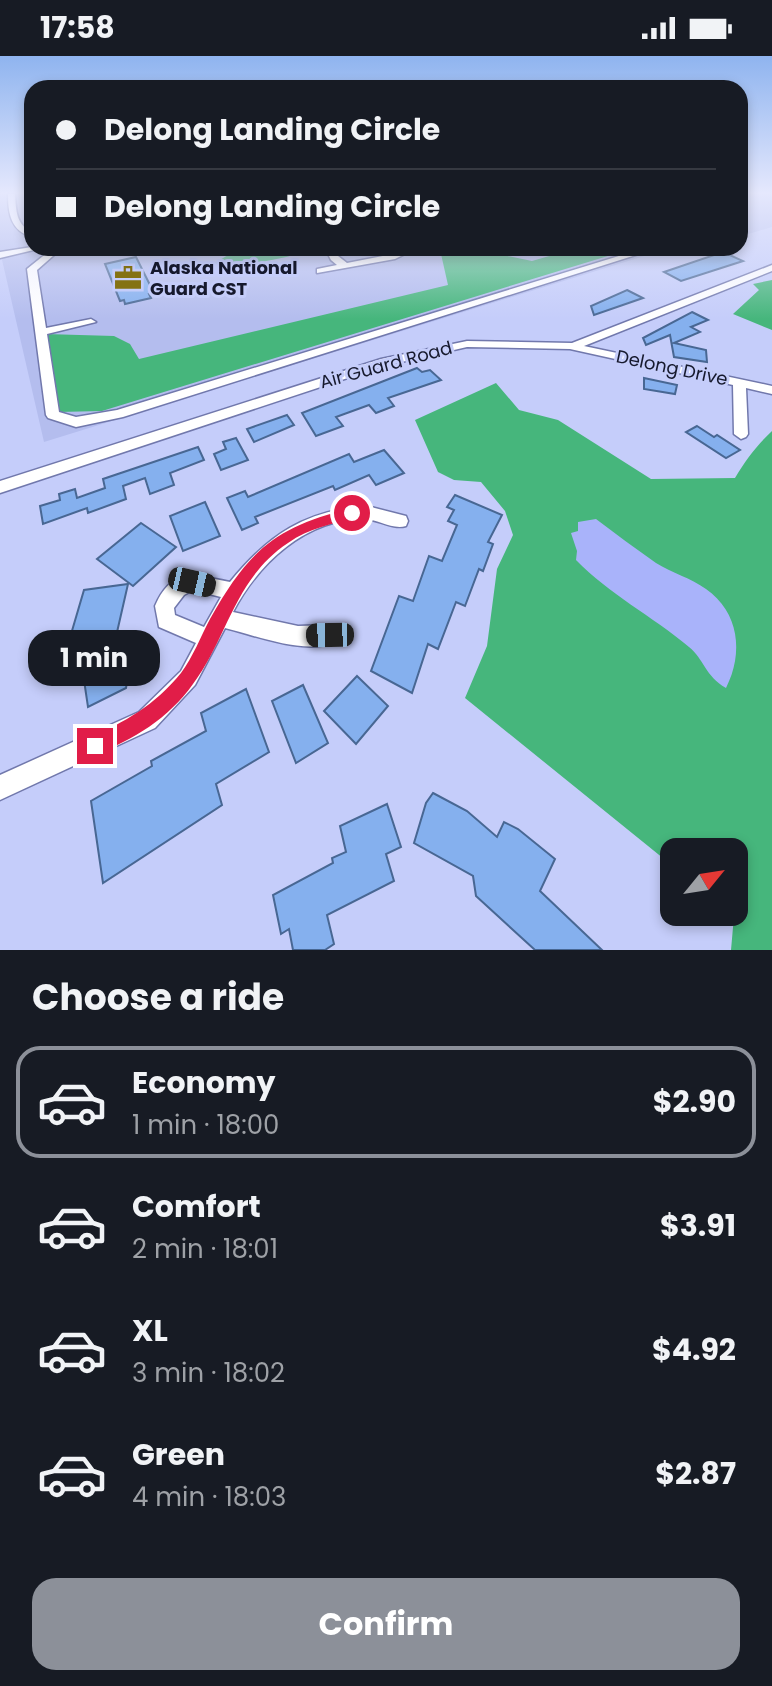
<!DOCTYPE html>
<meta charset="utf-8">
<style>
body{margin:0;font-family:Poppins,sans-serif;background:#242831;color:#f1f3f6;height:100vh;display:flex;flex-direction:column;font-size:30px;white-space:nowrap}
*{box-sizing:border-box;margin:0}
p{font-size:26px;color:#9ea1a6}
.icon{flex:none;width:44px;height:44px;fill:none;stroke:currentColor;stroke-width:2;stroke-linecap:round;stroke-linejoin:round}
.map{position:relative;height:894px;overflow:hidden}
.sheet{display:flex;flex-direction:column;background:#171b24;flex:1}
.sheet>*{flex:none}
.guide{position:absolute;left:24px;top:24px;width:724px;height:176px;border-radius:24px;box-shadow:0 4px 12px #0003;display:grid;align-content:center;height:176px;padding:0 32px;background:#171b24}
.needle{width:52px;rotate:60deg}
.fabs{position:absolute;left:660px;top:782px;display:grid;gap:16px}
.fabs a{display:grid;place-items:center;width:88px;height:88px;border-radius:16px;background:#171b24;box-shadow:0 4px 12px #0003;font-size:40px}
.end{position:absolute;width:36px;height:36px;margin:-18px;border:10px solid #e11d48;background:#fff;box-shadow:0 0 0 4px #fff}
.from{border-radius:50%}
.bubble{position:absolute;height:56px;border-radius:24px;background:#171b24;box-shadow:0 4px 12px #0003;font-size:26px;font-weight:700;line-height:56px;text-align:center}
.car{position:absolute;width:24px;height:48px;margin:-24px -12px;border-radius:10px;box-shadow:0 0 6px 2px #0007;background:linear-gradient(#222 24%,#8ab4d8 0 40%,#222 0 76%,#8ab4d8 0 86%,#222 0)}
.guide b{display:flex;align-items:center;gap:28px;height:76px;font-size:30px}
.guide b+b{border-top:2px solid #363941}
.guide i{width:20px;height:20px;background:#f1f3f6}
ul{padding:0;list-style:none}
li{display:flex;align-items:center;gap:24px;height:112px;margin:0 16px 12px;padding:0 16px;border:4px solid transparent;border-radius:24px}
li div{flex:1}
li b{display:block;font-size:30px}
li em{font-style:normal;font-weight:700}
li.current{border-color:#8c9099}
li>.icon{width:72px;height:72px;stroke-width:1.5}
h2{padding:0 32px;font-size:36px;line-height:96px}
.button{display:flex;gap:16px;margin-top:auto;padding:16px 32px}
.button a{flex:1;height:92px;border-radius:24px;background:#8c9099;color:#fff;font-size:32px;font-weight:700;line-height:92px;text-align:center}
.status{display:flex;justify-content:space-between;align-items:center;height:56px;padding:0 40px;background:#171b24;direction:ltr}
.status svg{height:22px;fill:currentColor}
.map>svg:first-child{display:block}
.built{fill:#b4bdee}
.green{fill:#46b67c}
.water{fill:#a9b3fa}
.building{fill:#85b0ee;stroke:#486793;stroke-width:2}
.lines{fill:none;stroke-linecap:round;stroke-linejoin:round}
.minor-casing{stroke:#7178ac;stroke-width:3}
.minor{fill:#fff;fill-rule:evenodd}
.route{fill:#e11d48}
.labels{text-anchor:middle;stroke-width:6;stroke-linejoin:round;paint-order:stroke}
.far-poi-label{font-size:18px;font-weight:bold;fill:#16192d;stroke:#c5cdfa;text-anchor:start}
.far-street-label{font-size:18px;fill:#16192d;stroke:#c5cdfa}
</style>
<div class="status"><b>17:58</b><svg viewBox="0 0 49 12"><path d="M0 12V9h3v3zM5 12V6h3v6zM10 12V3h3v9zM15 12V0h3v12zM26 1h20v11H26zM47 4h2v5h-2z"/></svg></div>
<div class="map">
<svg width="772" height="894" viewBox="0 0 772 894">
<rect width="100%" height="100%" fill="#c5cdfa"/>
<g class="built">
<polygon points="0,138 32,138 32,192 670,192 44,386 0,195"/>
<polygon points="740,138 772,138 772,171 745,179 740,177"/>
</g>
<g class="green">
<path d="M 240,192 L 315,192 C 280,205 250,209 213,208 Z"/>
<polygon points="577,192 634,192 102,355 58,356 45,278 114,280 130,288 139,303 448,229 441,198 478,194 532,205"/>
<polygon points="772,224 772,274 733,258 759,234 753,228"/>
<path d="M 496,327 L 519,354 L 558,364 L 651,423 L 735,422 C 746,403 758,388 772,375 L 772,894 L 731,894 L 734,860 L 730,856 L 734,856 L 734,796 L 674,796 L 674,811 L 465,642 L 487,590 L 497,513 L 513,479 L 505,455 L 481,426 L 454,424 L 438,416 L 415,364 Z"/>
</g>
<path class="water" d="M 596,463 C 616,478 636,493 656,507 C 672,517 691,522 706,533 C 739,556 744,597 726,632 C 705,620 704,603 689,591 C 652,560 609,538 576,504 L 577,495 L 571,477 L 578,475 L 578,466 Z"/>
<g class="building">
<polygon points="723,196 743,205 681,225 664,216"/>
<polygon points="136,201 154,237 149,238 151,242 125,248 124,244 120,245 105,208"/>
<polygon points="627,234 643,242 594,259 591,250"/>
<polygon points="692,256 708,264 691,271 700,276 674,287 706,294 707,306 674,301 670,279 646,289 643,282"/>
<polygon points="417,312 422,316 430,314 441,324 388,342 394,350 376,357 369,349 336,361 343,370 316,380 302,357"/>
<polygon points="644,322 677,329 675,338 644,333"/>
<polygon points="287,359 294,369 254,386 247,373"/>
<polygon points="697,370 714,381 717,379 740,394 726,402 686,376"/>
<polygon points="236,382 248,404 221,414 214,398 226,393 223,386"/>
<polygon points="198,391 204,404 170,417 174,429 150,438 145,422 123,430 126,443 88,457 87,452 43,468 40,450 60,444 59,438 75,433 77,442 105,432 103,423"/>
<polygon points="384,394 404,417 376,429 369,419 335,434 333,430 255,461 258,467 242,474 227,442 245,435 248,441 349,398 354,406"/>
<polygon points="455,439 502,459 488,486 493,488 483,515 479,513 465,550 456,546 438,593 428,588 412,637 371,615 399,540 413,545 429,500 442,505 457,469 448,465 454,454 447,451"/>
<polygon points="205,446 220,480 183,495 170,460"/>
<polygon points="141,467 176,491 133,530 97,503"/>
<polygon points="128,528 115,585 128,582 137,621 127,626 126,632 88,651 81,604 86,586 69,585 84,534"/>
<polygon points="357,620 388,650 356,688 324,655"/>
<polygon points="303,629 328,687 296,707 272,645"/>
<polygon points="246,633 269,696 216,728 222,749 103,827 91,745 152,710 151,705 206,675 201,657"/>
<polygon points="433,737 467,755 497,781 504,766 518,773 555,803 540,835 602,894 535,894 476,840 473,820 414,787 426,747"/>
<polygon points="387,748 401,791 386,798 394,825 327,859 334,888 325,894 293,894 289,873 281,878 273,839 333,807 332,802 346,796 340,770"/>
</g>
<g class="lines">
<g class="minor-casing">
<g id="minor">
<path d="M 8,138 L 15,138 C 16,154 16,169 32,176 L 32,181 C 11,175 8,158 8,138 Z"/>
<polygon points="32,191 42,192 0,202 0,196"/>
<polygon points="53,192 62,192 37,214 46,272 91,263 96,266 47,278 59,356 76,361 117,354 645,192 658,192 123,361 76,371 48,362 46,359 27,213"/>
<polygon points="325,192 333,192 338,200 347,207 393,198 406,192 417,192 395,203 317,217 317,213 337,209 331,204"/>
<polygon points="772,209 772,215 584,290 772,330 772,338 746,332 748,378 746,381 741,383 734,378 733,329 570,293 467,291 384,310 0,437 0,425 381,303 467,285 572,287"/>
<path d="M 367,450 L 406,460 L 408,465 L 406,470 C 392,474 378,463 364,463 C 306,462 258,508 233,556 L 298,570 L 330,569 L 337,572 L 340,579 L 337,586 C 303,599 258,580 225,572 L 195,629 L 155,672 L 0,744 L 0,719 L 139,656 L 181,615 L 196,587 L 159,571 L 155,550 C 172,510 196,519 230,526 C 268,479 306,454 367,450 ZM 193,534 L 221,541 L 204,571 L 175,559 L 174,552 L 184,539 Z"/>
</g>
</g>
<use href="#minor" class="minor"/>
</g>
<linearGradient id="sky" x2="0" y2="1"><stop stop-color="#8fb4ef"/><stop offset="0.52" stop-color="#e5e8fd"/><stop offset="1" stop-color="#e5e8fd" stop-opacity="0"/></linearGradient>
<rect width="772" height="263" fill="url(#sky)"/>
<path class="route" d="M 352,452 L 359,457 L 357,461 C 333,468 309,472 288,487 C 234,523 228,581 193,628 C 168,663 134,683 95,699 L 88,696 L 85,690 L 88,683 C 126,665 154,650 181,617 C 193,601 201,580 210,563 C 249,494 275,471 352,452 Z"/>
<defs>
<g id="office-bare" transform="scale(2.16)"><path d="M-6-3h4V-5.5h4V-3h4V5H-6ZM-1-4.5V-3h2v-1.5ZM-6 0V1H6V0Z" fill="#847213" stroke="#c5cdfa" stroke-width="2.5" paint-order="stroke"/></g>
</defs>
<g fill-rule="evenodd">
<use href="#office-bare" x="128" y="222"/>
</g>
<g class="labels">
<g class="far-poi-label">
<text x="150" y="218">Alaska National<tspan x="150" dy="21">Guard CST</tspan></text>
</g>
<g class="far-street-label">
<text transform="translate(386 309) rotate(-15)" y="6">Air Guard Road</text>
<text transform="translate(672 312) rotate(12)" y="6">Delong Drive</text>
</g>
</g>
</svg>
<div class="fabs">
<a><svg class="needle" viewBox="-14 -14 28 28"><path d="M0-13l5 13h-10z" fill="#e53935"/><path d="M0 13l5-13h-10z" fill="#9ea1a6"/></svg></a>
</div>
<i class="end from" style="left:352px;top:457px"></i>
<i class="end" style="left:95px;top:690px"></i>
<div class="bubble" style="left:28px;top:574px;width:132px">1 min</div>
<i class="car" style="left:192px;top:526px;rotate:103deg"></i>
<i class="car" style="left:330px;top:579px;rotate:269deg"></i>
<div class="guide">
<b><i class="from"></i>Delong Landing Circle</b>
<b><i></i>Delong Landing Circle</b>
</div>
</div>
<section class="sheet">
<h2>Choose a ride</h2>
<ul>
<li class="current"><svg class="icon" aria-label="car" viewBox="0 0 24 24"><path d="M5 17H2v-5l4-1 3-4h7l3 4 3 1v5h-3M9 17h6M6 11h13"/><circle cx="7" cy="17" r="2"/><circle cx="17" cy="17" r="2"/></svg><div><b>Economy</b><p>1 min · 18:00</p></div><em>$2.90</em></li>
<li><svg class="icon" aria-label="car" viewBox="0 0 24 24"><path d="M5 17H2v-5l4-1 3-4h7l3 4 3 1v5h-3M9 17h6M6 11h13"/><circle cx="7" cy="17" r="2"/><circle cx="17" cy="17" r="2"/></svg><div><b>Comfort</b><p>2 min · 18:01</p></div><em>$3.91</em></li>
<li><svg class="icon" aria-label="car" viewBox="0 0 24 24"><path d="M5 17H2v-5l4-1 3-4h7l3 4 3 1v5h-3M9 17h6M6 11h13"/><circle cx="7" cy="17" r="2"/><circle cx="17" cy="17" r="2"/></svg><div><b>XL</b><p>3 min · 18:02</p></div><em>$4.92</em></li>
<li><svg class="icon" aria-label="car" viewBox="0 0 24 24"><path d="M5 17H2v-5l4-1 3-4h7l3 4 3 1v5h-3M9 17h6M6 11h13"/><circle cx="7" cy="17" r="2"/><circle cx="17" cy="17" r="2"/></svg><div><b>Green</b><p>4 min · 18:03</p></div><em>$2.87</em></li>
</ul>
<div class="button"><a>Confirm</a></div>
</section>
